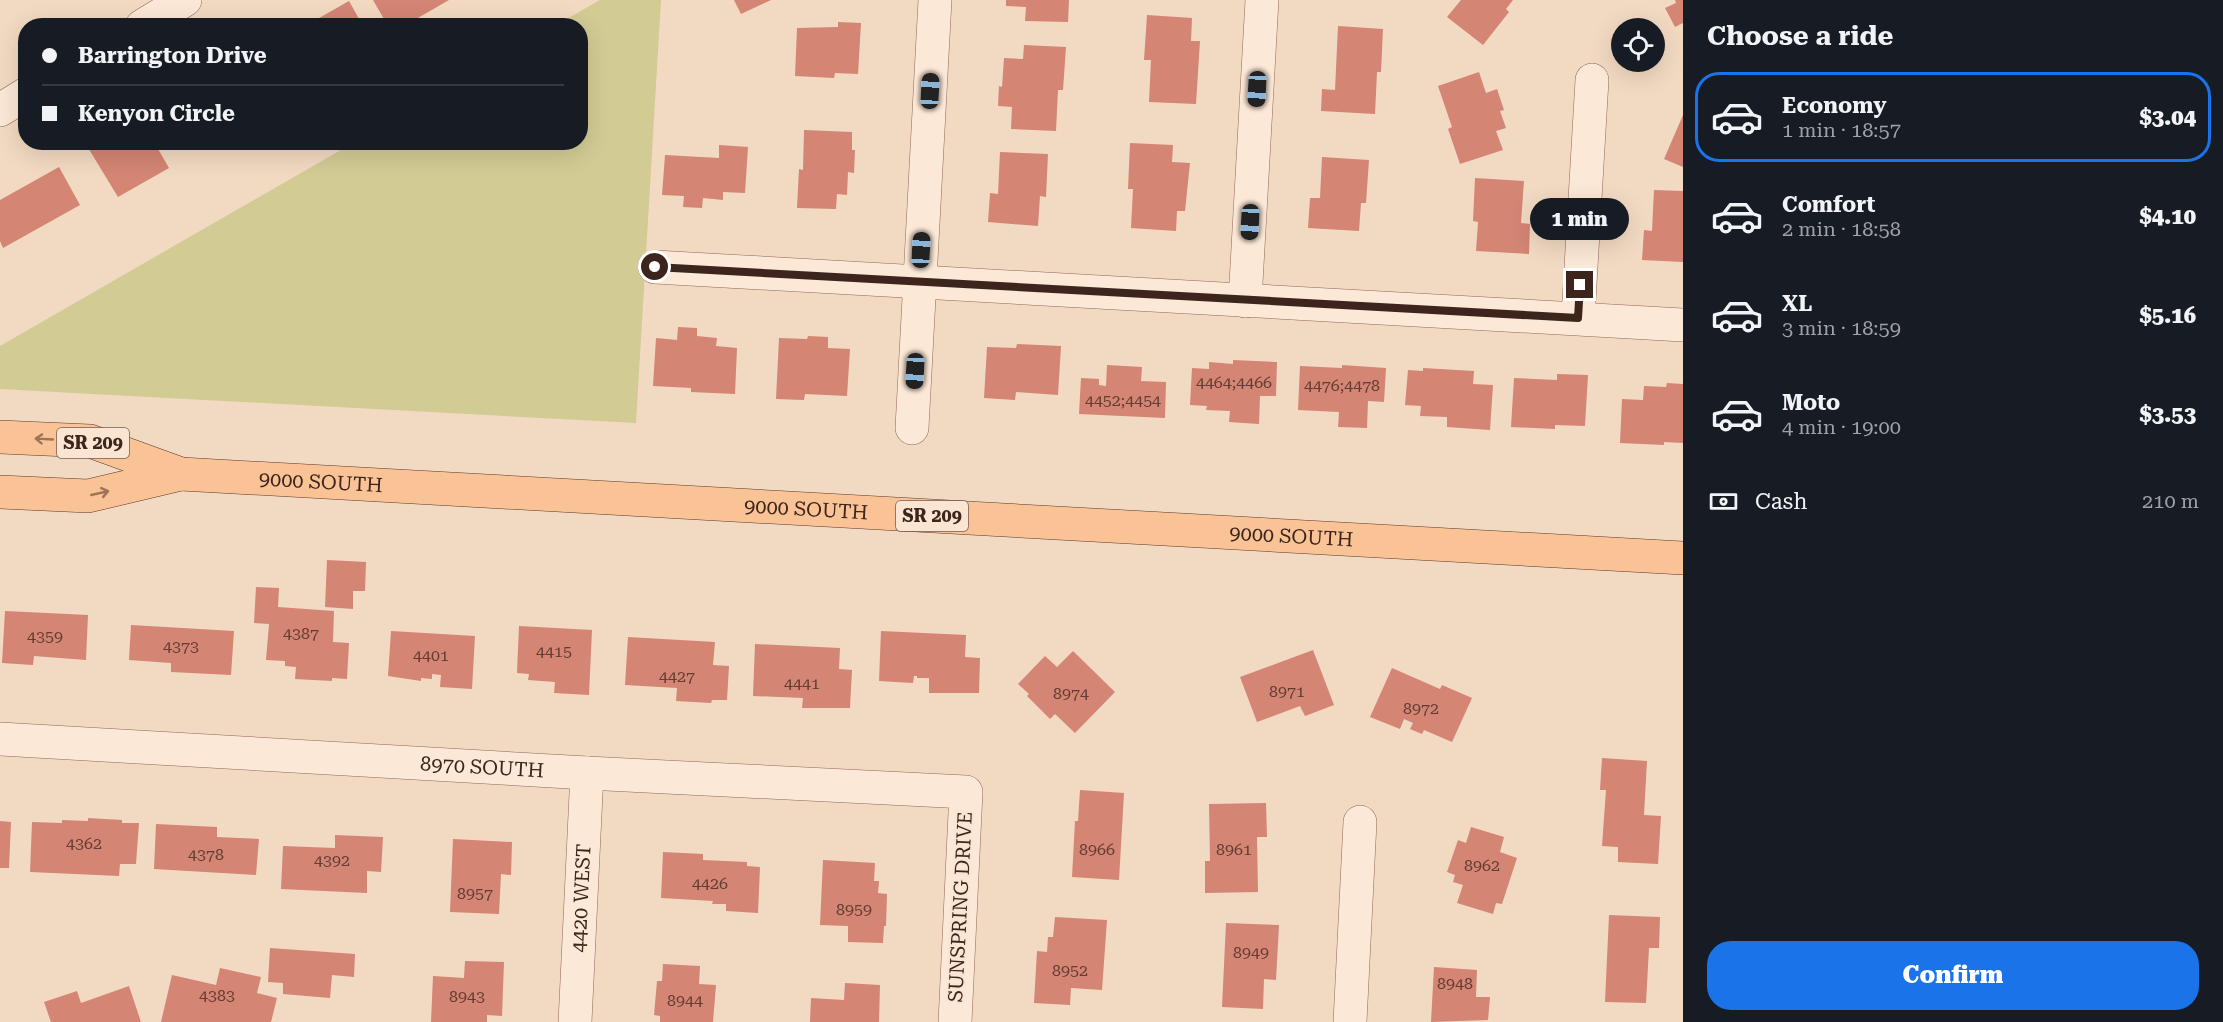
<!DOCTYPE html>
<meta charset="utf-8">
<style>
body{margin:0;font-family:"Roboto Serif",serif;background:#20242c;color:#f1f3f6;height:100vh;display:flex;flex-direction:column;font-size:22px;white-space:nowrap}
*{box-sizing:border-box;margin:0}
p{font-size:20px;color:#9ea1a6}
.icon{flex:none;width:33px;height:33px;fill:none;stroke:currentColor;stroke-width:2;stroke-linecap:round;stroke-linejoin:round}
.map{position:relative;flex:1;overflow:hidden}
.drawer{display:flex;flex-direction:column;background:#171b24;width:540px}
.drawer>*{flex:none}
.top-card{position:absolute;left:18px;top:18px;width:570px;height:132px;border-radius:24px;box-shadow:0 6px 24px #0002;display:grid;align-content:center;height:132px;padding:0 24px;background:#171b24}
.buttons{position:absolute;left:1611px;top:18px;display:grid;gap:12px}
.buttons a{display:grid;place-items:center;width:54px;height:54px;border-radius:50%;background:#171b24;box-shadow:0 6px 24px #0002;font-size:30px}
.end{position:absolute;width:27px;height:27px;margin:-14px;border:8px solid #3d251d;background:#fff;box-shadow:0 0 0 3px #fff}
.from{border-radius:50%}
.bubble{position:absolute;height:42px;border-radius:21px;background:#171b24;box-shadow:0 6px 24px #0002;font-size:20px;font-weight:800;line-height:42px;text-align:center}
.car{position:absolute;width:18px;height:36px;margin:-18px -9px;border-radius:8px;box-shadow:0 0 4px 2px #0007;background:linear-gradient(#222 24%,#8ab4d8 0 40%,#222 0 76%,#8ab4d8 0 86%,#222 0)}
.top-card b{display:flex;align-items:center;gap:21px;height:57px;font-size:22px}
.top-card b+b{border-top:2px solid #363941}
.top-card i{width:15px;height:15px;background:#f1f3f6}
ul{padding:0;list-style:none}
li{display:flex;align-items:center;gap:18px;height:90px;margin:0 12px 9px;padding:0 12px;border:3px solid transparent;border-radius:24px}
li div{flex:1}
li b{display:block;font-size:22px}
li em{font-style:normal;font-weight:800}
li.current{border-color:#1a73e8}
li>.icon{width:54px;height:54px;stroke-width:1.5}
h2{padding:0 24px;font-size:27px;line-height:72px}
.pay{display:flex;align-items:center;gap:15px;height:66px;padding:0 24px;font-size:22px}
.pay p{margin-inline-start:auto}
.cta{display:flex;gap:12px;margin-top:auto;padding:12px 24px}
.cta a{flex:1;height:69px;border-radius:24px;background:#1a73e8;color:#fff;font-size:24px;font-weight:800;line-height:69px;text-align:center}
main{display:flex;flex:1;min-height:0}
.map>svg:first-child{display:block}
.green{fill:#d2cb94}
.building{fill:#d48574}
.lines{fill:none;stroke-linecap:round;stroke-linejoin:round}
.minor-casing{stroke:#8f6757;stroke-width:34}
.primary-casing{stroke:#5c372c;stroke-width:34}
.minor{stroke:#fce8d6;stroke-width:33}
.primary{stroke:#f9c396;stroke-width:33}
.oneway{stroke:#9b745a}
.route{stroke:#3d251d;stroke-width:8}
.labels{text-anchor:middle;stroke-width:5;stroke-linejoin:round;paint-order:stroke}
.number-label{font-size:16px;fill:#633d33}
.shield{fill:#f9e5d2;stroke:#755f53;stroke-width:1.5}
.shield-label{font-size:18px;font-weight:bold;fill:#3d251d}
.street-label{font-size:20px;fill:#3d251d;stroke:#f9e5d2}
</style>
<main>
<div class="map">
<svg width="1683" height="1022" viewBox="0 0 1683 1022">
<rect width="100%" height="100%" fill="#f2d9c2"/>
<polygon class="green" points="600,0 661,0 636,423 0,389 0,346 353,143 580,142 580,26 556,25"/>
<g class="building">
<polygon points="373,0 449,0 404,26 388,26"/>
<polygon points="734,0 771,0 741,14"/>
<polygon points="1006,0 1069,0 1068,22 1025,21 1026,7 1006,6"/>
<polygon points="1461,0 1513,0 1506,9 1509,12 1483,45 1447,17"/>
<polygon points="1675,0 1683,0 1683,23 1675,27 1665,8 1676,3"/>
<polygon points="349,1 363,26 305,26"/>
<polygon points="1147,15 1192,18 1191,41 1200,41 1196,104 1149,102 1151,60 1144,60"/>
<polygon points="838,22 861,23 858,74 835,73 834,78 795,76 797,28 838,27"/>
<polygon points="1338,26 1383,29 1381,72 1377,72 1375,114 1321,111 1322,89 1335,90"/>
<polygon points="1024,45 1066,47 1063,90 1058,90 1056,131 1011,129 1012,107 998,106 999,86 1002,87 1004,58 1023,59"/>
<polygon points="1479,72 1486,93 1497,89 1504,110 1500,111 1506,128 1496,131 1503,150 1460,164 1448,129 1452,127 1438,86"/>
<polygon points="1683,115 1683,167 1664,159"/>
<polygon points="804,130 852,132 852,150 855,150 854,173 848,172 847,195 837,194 836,209 797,208 799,169 803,170"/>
<polygon points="93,142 126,142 127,145 131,142 154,142 169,168 118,197 87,146"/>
<polygon points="1130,143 1173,145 1172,162 1190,163 1185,211 1177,211 1176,231 1131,228 1133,189 1128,189"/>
<polygon points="719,145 748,147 745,193 723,192 723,200 703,198 702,208 683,207 684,196 662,195 665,155 719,158"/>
<polygon points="1000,152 1048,154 1046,197 1040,196 1038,226 988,222 990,193 998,194"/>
<polygon points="1322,157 1369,160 1366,203 1361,203 1359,231 1308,228 1310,198 1320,198"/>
<polygon points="59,167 80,205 3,248 0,241 0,200"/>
<polygon points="1475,178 1524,181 1521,223 1530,224 1529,254 1476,251 1478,222 1473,221"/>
<polygon points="1654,190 1683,191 1683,262 1642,260 1644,230 1652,231"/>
<polygon points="678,327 697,328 697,336 717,338 716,346 737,348 735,394 691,392 691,388 653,386 656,338 677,340"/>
<polygon points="808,336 828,337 828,348 850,349 847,396 805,394 804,400 776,399 779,338 807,339"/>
<polygon points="1017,344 1061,346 1058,395 1016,392 1015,400 984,398 987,347 1016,348"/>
<polygon points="1233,360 1277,362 1276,396 1260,396 1259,424 1229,422 1230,411 1206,410 1207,406 1190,405 1192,368 1209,369 1209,362 1233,364"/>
<polygon points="1107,365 1142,367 1141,381 1166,382 1165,418 1079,414 1081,378 1099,379 1099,385 1106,386"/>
<polygon points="1342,365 1386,368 1384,402 1368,401 1367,428 1338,427 1339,412 1298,410 1300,366 1342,368"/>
<polygon points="1423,368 1474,371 1473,384 1493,385 1490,430 1447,427 1447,417 1420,416 1421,406 1405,405 1408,370 1423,371"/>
<polygon points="1557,374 1588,375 1585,426 1555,425 1555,429 1511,427 1514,378 1557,380"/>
<polygon points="1667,383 1683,384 1683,443 1664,442 1664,445 1620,443 1622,399 1643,400 1644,386 1666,387"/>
<polygon points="327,560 366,562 365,591 353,591 353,609 325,607"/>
<polygon points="256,587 279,588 278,607 334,611 333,642 349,643 347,679 332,678 332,681 295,679 296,667 285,666 285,661 266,660 269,624 254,623"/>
<polygon points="5,611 88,615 86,660 34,656 33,665 2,663"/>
<polygon points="131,625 234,631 231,675 171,672 171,663 129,660"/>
<polygon points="519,626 592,630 589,695 554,693 555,682 528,680 529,674 517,673"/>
<polygon points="391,631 475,636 472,689 440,687 441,675 432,674 432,679 421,678 421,681 388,676"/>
<polygon points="881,631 966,635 965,657 980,658 979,693 929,693 929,678 917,678 917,676 914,676 913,683 879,681"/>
<polygon points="628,637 715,642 713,665 729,666 727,700 712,700 711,703 676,701 677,688 625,685"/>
<polygon points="755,644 840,648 839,669 852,670 850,708 802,708 803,698 753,696"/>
<polygon points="1313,650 1334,705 1305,716 1300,706 1257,722 1240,677"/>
<polygon points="1073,651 1115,692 1075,733 1055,714 1050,719 1027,696 1029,694 1018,684 1045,656 1057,667"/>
<polygon points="1392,668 1440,689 1442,685 1472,698 1452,742 1424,730 1422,734 1410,729 1413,723 1404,719 1400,729 1370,717"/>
<polygon points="1602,758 1647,761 1644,815 1661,816 1658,864 1618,862 1618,847 1602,846 1606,790 1600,790"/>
<polygon points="1080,790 1124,793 1119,880 1072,877 1075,821 1078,821"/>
<polygon points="1266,803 1267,837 1257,837 1258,892 1205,893 1205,861 1210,861 1209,804"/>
<polygon points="88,818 122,820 122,823 139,823 136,864 120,864 119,876 30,872 32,822 62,823 62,820 88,821"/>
<polygon points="0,821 11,822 9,868 0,868"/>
<polygon points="156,824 217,827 217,837 259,839 256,875 154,869"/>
<polygon points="1471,827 1504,837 1500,852 1517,858 1502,904 1496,903 1493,914 1457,903 1463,885 1453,882 1455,875 1447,872 1458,840 1466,843"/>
<polygon points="335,835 383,837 381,872 367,871 367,893 281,889 283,846 335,848"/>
<polygon points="453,839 512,842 511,875 501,874 499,914 450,912"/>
<polygon points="663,852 703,854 703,860 747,862 747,866 760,867 758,913 726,911 726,904 712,904 713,901 661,898"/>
<polygon points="823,860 875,863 874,881 879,881 878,893 887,894 886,926 884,926 883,943 848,942 848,926 820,925"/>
<polygon points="1609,915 1660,917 1659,948 1649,948 1646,1003 1605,1002"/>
<polygon points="1055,917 1107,920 1102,990 1071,988 1070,1005 1034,1003 1037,951 1047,952 1048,937 1053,937"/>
<polygon points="1226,923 1279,925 1276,980 1264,979 1263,1009 1222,1007"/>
<polygon points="270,948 355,954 354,977 332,975 330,998 283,994 283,983 268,982"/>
<polygon points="465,961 504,962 502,1016 487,1015 487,1022 431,1022 433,976 464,978"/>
<polygon points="663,964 700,966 699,984 716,985 713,1022 660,1022 660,1016 654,1015 657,981 662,981"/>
<polygon points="1434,967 1477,970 1476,997 1490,997 1488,1020 1431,1022"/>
<polygon points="220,968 261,977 257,993 277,998 271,1022 161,1022 172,975 216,985"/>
<polygon points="845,983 880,985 879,1022 810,1022 811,998 844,1000"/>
<polygon points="129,986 141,1022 51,1022 44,1002 77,991 81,1003"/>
</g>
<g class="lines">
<g class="minor-casing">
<g id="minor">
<polyline points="142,26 185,0"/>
<polyline points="0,110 26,94"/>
<polyline points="655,267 1683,325"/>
<polyline points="1245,301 1262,0"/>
<polyline points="1578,318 1592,80"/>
<polyline points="912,428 935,0"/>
<path id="s1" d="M 0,739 L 587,773 L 966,792 L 955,1022"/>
<path id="s2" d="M 575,1022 L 587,773"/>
<polyline points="1350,1022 1360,822"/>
</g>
</g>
<g class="primary-casing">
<g id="primary">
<path id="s3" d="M 0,437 L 90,441 L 181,474 L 1683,558"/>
<polyline points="0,492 88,496 181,474"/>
</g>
</g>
<use href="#minor" class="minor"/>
<use href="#primary" class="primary"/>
</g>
<defs><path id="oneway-shaft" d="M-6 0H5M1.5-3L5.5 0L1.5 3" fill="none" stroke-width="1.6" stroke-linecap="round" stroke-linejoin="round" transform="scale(1.5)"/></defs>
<g class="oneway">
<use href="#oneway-shaft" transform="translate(44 439) rotate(-177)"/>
<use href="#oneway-shaft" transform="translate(100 493) rotate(-13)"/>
</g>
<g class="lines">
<polyline class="route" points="655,267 1578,318 1580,285"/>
</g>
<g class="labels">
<g class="number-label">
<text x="1234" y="388">4464;4466</text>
<text x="1342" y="391">4476;4478</text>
<text x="1123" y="406">4452;4454</text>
<text x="301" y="639">4387</text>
<text x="45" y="642">4359</text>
<text x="181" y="652">4373</text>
<text x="554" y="657">4415</text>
<text x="431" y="661">4401</text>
<text x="677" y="682">4427</text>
<text x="802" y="689">4441</text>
<text x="1287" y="697">8971</text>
<text x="1071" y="699">8974</text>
<text x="1421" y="714">8972</text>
<text x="84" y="849">4362</text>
<text x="1097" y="855">8966</text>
<text x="1234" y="855">8961</text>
<text x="206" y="860">4378</text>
<text x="332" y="866">4392</text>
<text x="1482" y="871">8962</text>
<text x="710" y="889">4426</text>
<text x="475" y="899">8957</text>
<text x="854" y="915">8959</text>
<text x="1251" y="958">8949</text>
<text x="1070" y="976">8952</text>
<text x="1455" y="989">8948</text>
<text x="217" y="1001">4383</text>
<text x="467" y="1002">8943</text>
<text x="685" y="1006">8944</text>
</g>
<g class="shield">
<rect x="57" y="428" width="72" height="30" rx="4.5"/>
<rect x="896" y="501" width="72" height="30" rx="4.5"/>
</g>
<g class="shield-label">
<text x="93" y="449">SR 209</text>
<text x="932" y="522">SR 209</text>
</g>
<g class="street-label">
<text dy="7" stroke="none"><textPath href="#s3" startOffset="327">9000 SOUTH</textPath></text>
<text dy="7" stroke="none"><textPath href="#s3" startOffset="813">9000 SOUTH</textPath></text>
<text dy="7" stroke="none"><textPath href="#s3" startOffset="1299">9000 SOUTH</textPath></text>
<text dy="7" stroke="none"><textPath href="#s1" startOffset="483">8970 SOUTH</textPath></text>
<text dy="7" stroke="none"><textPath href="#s2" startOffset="124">4420 WEST</textPath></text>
<text transform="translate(960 907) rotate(-87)" y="7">SUNSPRING DRIVE</text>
</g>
</g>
</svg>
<div class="buttons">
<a><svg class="icon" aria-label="locate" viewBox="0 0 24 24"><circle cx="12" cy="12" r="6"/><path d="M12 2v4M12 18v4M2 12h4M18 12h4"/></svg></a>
</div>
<i class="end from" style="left:655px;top:267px"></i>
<i class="end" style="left:1580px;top:285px"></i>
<div class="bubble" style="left:1530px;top:198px;width:99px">1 min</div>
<i class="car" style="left:1257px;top:89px;rotate:183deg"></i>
<i class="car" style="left:930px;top:91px;rotate:3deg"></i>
<i class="car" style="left:1250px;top:222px;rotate:183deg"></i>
<i class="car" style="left:921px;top:250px;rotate:3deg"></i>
<i class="car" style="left:915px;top:371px;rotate:183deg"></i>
<div class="top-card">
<b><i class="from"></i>Barrington Drive</b>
<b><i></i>Kenyon Circle</b>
</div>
</div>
<section class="drawer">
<h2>Choose a ride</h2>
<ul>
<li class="current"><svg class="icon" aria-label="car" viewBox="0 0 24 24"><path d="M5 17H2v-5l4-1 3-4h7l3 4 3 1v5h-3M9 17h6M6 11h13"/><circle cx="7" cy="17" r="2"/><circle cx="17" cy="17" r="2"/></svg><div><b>Economy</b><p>1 min · 18:57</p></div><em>$3.04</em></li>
<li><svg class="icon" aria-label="car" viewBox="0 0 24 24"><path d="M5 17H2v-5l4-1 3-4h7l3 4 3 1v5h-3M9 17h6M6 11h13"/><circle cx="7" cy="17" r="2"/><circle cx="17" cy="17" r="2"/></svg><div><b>Comfort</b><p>2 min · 18:58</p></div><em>$4.10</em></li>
<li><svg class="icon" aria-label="car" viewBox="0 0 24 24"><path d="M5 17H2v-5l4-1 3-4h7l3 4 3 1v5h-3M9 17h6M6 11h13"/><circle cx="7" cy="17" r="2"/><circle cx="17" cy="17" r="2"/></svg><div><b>XL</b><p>3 min · 18:59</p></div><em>$5.16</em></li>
<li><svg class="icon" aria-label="car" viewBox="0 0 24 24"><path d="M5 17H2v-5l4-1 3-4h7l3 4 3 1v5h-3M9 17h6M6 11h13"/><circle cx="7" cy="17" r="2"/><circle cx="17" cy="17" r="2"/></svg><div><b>Moto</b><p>4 min · 19:00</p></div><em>$3.53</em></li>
</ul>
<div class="pay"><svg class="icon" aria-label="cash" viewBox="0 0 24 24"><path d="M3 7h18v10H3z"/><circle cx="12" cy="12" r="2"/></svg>Cash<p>210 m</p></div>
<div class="cta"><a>Confirm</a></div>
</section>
</main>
